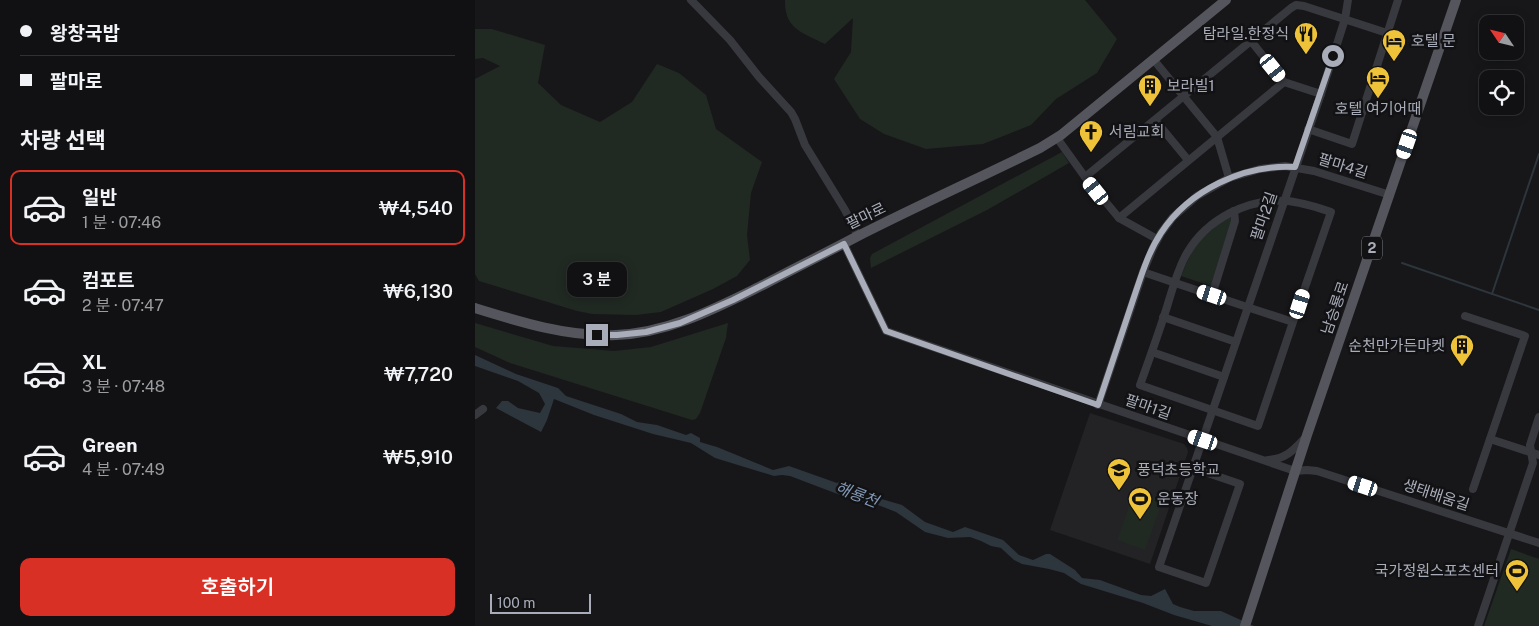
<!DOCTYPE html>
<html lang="ko">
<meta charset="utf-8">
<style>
body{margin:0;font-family:"Public Sans","Noto Sans KR",sans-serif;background:#1a1a1c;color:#f1f3f6;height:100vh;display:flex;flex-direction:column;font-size:19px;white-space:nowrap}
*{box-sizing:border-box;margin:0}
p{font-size:16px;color:#9c9da0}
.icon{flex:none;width:28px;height:28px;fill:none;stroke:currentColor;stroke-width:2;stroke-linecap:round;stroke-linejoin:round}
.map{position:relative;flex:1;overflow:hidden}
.panel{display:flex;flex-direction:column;background:#111113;width:475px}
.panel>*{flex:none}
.hud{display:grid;align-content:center;height:110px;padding:0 20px;background:#111113}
.needle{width:32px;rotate:305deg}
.controls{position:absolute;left:1004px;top:15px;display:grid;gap:10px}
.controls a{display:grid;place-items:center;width:45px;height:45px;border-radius:10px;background:#111113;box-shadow:0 2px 12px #0003,0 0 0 1px #303133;font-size:25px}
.scale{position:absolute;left:15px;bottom:12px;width:101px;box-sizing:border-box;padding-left:5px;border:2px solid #a9adb9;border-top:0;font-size:14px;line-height:18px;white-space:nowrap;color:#a9adb9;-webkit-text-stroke:4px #121214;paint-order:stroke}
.end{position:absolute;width:22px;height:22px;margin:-11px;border:6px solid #a9adb9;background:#111;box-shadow:0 0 0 2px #111}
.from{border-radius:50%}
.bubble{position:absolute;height:35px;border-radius:10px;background:#111113;box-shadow:0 2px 12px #0003,0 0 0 1px #303133;font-size:16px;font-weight:600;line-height:35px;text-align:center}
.car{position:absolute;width:15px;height:30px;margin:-15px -8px;border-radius:6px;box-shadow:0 0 4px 1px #0007;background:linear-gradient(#fff 24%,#345 0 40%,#fff 0 76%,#345 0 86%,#fff 0)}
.hud b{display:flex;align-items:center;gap:18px;height:48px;font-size:19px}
.hud b+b{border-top:1px solid #303133}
.hud i{width:12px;height:12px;background:#f1f3f6}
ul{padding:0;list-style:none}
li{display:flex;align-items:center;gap:15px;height:75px;margin:0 10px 8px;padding:0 10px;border:2px solid transparent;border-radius:10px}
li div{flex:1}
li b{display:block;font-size:19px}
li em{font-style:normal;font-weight:600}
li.active{border-color:#d93025}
li>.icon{width:45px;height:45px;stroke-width:1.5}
h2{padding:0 20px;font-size:22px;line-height:60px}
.cta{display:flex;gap:10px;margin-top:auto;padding:10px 20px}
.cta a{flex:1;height:58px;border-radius:10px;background:#d93025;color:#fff;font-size:20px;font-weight:600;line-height:58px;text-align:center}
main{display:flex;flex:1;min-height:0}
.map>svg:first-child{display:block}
.built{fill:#232326}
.green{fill:#212923}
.water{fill:#2d353d}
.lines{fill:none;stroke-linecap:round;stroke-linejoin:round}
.stream{stroke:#2d353d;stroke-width:2}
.minor{stroke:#38393e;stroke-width:8}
.major{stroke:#54555d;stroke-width:10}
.route{stroke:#a9adb9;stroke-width:6}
.labels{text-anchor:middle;stroke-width:5;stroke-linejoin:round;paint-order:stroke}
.shield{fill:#121214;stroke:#7c7e88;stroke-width:1}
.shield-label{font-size:14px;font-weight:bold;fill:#a9adb9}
.poi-label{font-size:15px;fill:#a9adb9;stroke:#121214;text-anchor:start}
.street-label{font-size:15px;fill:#a9adb9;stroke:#121214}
.water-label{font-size:16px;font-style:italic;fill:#8197b3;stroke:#121214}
</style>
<main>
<section class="panel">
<div class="hud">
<b><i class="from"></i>왕창국밥</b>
<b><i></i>팔마로</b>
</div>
<h2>차량 선택</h2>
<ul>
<li class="active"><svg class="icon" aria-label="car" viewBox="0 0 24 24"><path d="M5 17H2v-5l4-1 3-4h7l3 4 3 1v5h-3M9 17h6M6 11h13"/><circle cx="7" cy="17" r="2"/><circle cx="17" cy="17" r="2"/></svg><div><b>일반</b><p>1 분 · 07:46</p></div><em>₩4,540</em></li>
<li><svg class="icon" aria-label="car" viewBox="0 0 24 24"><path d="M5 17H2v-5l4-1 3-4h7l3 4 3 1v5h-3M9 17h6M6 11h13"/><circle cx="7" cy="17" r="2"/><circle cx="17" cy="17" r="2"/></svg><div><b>컴포트</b><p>2 분 · 07:47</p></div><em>₩6,130</em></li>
<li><svg class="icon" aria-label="car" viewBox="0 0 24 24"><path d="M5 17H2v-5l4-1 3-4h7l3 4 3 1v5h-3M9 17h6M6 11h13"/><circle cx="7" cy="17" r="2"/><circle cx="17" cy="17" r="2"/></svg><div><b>XL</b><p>3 분 · 07:48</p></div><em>₩7,720</em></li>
<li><svg class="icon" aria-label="car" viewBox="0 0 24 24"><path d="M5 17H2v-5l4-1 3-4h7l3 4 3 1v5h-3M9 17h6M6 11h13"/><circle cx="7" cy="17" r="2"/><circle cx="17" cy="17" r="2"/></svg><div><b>Green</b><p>4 분 · 07:49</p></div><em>₩5,910</em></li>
</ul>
<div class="cta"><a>호출하기</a></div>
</section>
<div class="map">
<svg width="1064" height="626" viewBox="0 0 1064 626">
<rect width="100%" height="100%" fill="#171719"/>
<polygon class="built" points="615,413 709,444 712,448 713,452 675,564 575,530"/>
<g class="green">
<path d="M 310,0 L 610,0 L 642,39 L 622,73 L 581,99 L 556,125 L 508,144 L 451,149 L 409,134 L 385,119 L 359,79 L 376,52 L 378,18 L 350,44 C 328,33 309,29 310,0 Z"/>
<polygon points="0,29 17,29 70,45 63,83 86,105 125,122 157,102 182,64 204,73 231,95 241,129 287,162 276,193 272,235 275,260 262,276 238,289 186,312 161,315 117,314 102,311 4,281 0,274 0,79 25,66 8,58 0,59"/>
<polygon points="587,152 594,163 512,210 396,268 395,258 397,254"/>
<polygon points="753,216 757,220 736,286 706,276 716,253 724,241"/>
<polygon points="0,323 78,346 139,351 176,347 253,323 251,338 225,413 221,419 217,420 35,363 0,347"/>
<polygon points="660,490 688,500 670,550 642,540"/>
<polygon points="1036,549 1064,559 1064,626 1009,626"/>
</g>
<polygon class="water" points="0,355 41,374 83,388 91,396 146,414 162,422 182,425 211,435 216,433 225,438 225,442 242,447 298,470 314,466 362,483 365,481 370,482 373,487 386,493 427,505 450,522 478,532 490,527 528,540 544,555 558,560 571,554 575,554 600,570 607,578 625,580 666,595 676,596 690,589 698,604 705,607 719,611 746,611 779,626 737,626 699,615 668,603 606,584 589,573 574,569 547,564 539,560 526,548 516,546 506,541 495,537 473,538 450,532 421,512 403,505 381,501 315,476 307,475 299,476 240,458 216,443 178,434 119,415 79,399 72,420 66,432 21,408 27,401 33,401 43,408 65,413 70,404 64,393 43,381 0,366"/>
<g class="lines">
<g class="stream">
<polyline points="927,263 1064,310"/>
<polyline points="1017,294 1064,154"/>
</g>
<g class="minor">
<polyline points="216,0 255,40 284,77 316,112 320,119 330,145 370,210 383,236"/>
<polyline points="776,41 809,82 846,94"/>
<polyline points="678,59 742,137 754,178"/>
<polyline points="680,120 713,160"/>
<polyline points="833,129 877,144 923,0"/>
<polyline points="582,138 610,177"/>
<polyline points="644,218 809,82"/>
<polyline points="682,239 644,218 610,177 816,8 821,5 829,6 912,33"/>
<polyline points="369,244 411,331 820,471 832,470 842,471 1064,543"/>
<path d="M 668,272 C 718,289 768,306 818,322 L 783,426 L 665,385 C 674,360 683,335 691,310 C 697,291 702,270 712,253 C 732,219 773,198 811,201 C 827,202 841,207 856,212 L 818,322"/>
<polyline points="737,295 760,221 759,211"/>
<polyline points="990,316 1050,336 998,489"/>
<polyline points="688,317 761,342"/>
<polyline points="677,352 749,377"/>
<polyline points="623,405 668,272 678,248 686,233 698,217 722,196 754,178 785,169 810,166 839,171 915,195"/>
<polyline points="0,415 8,409"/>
<polyline points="1015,439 1064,455"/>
<path d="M 793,460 C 810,459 818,451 829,439"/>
<polyline points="718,468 765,484 731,583 684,567 846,94 870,19 873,0"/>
<polyline points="1003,626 1058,463 1055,445 1064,417"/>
</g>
<g class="major">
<path d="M 0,308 C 45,322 93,337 141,335 C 195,333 243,307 290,284 C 320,268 351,253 381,237 C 442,206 504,178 565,148 L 586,135 L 751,0"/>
<polyline points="770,626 832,435 981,0"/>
</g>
</g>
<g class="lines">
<path class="route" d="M 122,335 L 142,335 L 171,332 L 205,323 L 258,300 L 369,244 L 411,331 L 623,405 C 634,371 646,337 657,303 C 665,280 672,254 686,233 C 714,190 769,164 820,167 L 858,56"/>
</g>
<defs>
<g id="restaurant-pin" transform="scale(1.25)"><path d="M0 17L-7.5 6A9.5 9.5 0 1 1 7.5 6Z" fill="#efc339" stroke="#121214"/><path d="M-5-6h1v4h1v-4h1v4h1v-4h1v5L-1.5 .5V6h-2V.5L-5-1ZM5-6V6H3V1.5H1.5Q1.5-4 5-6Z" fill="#111"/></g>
<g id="hotel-pin" transform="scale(1.25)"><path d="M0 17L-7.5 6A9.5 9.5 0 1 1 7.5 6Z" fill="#efc339" stroke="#121214"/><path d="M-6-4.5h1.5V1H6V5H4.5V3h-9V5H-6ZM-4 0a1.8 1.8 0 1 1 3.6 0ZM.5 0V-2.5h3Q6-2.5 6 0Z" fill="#111"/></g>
<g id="building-pin" transform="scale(1.25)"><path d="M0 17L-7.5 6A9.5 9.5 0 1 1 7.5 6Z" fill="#efc339" stroke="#121214"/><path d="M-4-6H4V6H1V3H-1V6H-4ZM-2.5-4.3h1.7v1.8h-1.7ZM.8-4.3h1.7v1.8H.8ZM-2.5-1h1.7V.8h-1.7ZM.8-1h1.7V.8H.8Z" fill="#111"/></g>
<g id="church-pin" transform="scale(1.25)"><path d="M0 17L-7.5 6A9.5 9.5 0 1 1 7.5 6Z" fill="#efc339" stroke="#121214"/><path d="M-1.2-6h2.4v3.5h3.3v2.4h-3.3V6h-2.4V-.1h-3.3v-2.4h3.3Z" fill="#111"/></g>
<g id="school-pin" transform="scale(1.25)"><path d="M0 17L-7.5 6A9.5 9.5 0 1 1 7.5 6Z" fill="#efc339" stroke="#121214"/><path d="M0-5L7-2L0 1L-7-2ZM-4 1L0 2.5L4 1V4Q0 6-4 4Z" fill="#111"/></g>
<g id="stadium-pin" transform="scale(1.25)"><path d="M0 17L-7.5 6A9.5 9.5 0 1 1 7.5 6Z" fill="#efc339" stroke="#121214"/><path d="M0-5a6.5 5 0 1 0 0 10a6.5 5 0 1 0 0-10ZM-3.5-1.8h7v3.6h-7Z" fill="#111"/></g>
</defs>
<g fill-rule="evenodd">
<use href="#restaurant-pin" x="831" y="34"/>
<use href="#hotel-pin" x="919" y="41"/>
<use href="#hotel-pin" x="903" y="78"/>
<use href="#building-pin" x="675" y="86"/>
<use href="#church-pin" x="616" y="132"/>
<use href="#building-pin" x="987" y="346"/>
<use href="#school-pin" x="644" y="470"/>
<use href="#stadium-pin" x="665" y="499"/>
<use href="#stadium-pin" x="1042" y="571"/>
</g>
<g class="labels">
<rect class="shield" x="887" y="236.5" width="20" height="23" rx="4"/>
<g class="shield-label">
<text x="897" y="253">2</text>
</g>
<g class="poi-label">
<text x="814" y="39" text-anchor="end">탐라일.한정식</text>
<text x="936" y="46">호텔 문</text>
<text x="692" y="91">보라빌1</text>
<text x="903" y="114" text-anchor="middle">호텔 여기어때</text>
<text x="634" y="137">서림교회</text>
<text x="970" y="351" text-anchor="end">순천만가든마켓</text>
<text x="662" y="475">풍덕초등학교</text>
<text x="682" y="504">운동장</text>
<text x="1024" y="576" text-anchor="end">국가정원스포츠센터</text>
</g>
<g class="street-label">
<text transform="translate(868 166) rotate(17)" y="5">팔마4길</text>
<text transform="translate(391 216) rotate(-26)" y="5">팔마로</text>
<text transform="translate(789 216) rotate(-71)" y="5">팔마2길</text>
<text transform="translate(860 308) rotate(-71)" y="5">남승룡로</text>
<text transform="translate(673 407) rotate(19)" y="5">팔마1길</text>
<text transform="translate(961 495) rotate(18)" y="5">생태배움길</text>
</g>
<g class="water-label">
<text transform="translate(382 494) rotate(21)" y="6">해룡천</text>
</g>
</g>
</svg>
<div class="controls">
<a><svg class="needle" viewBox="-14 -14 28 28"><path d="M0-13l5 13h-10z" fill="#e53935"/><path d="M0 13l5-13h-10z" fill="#9c9da0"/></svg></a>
<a><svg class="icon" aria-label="locate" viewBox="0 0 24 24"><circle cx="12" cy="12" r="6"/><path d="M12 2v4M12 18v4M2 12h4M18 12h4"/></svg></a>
</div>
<div class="scale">100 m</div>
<i class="end from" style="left:858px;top:56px"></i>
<i class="end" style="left:122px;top:335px"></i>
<div class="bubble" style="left:92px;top:262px;width:60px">3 분</div>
<i class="car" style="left:798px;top:68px;rotate:141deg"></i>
<i class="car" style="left:932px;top:144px;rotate:199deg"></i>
<i class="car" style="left:621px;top:191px;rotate:321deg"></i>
<i class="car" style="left:737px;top:295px;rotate:288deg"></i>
<i class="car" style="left:825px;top:304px;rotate:18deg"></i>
<i class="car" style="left:728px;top:440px;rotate:289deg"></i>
<i class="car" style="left:888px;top:486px;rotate:288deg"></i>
</div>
</main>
